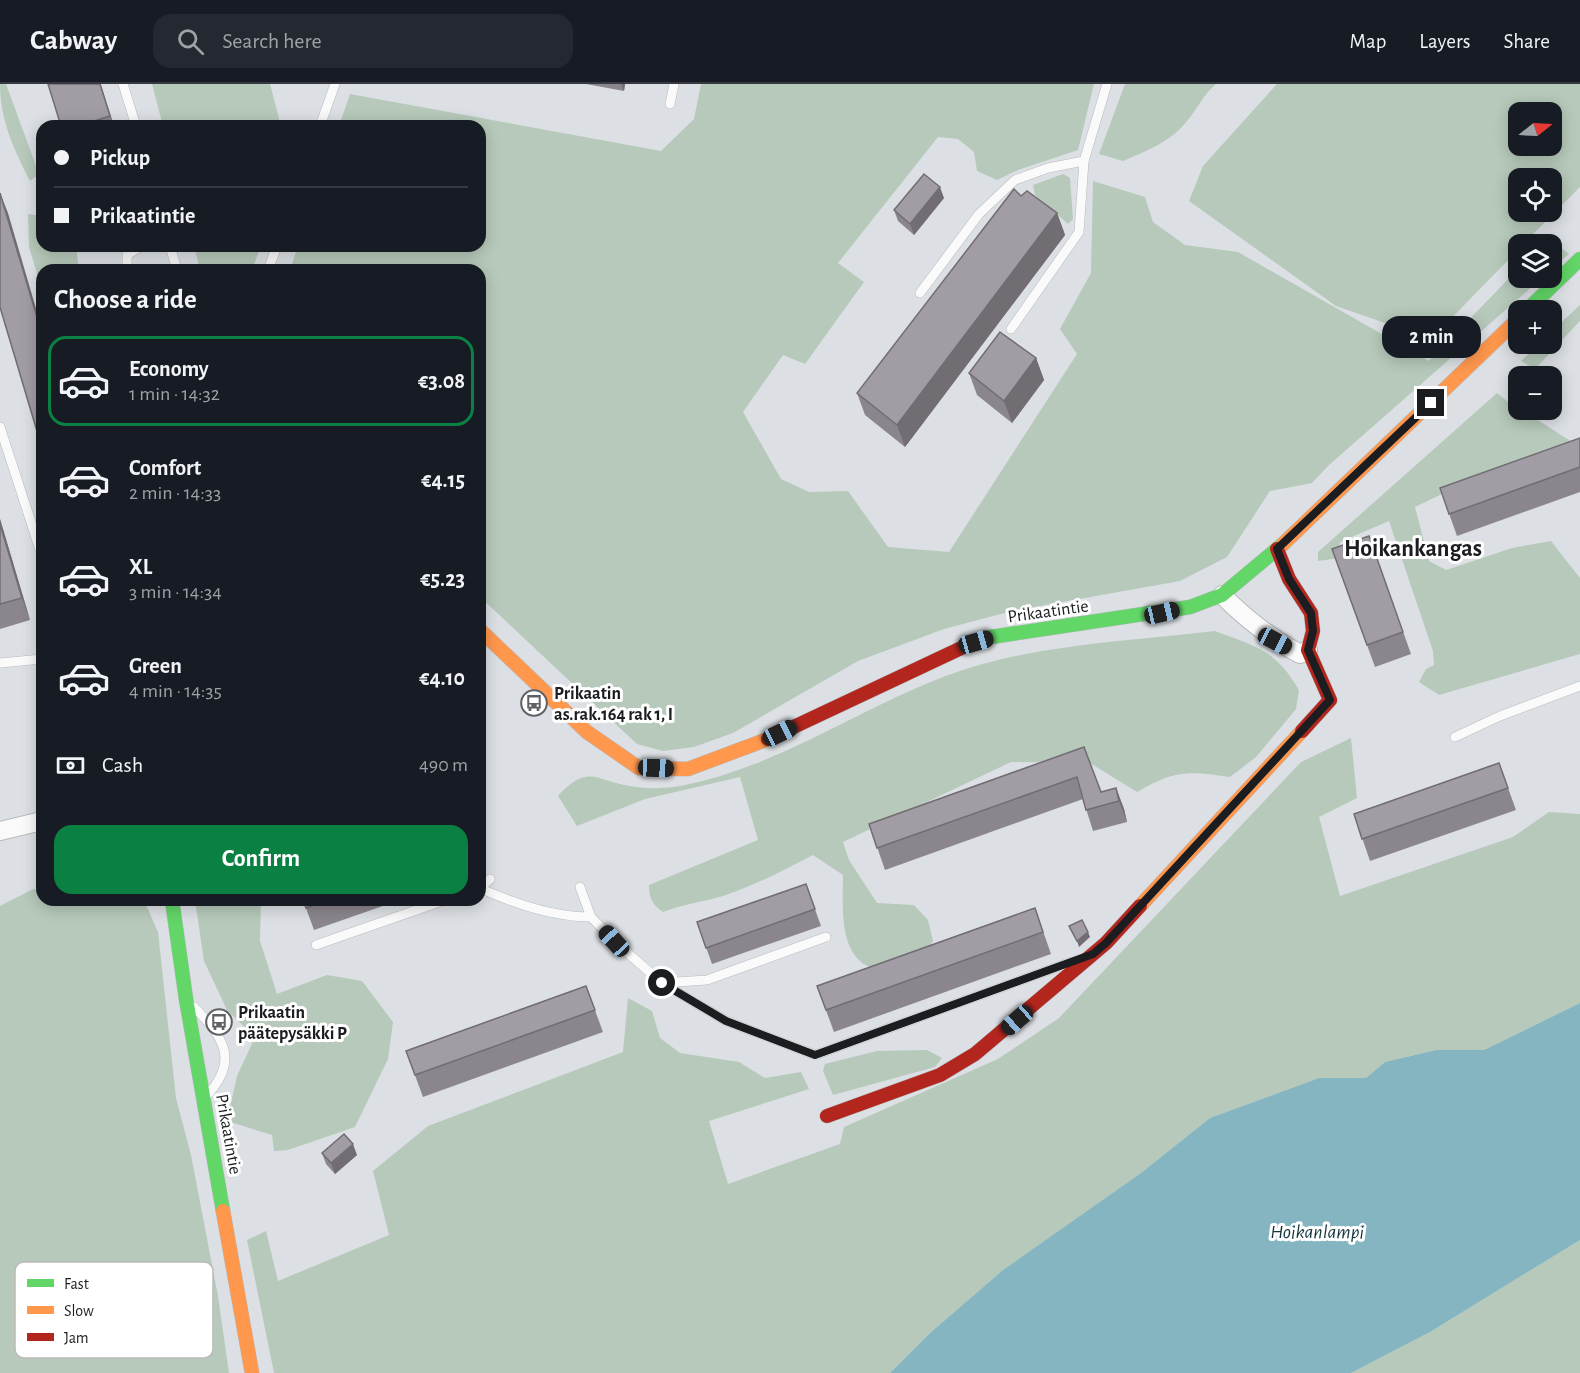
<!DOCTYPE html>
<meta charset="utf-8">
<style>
body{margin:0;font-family:"Alegreya Sans",sans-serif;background:#242831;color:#f1f3f6;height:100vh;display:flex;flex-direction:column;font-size:22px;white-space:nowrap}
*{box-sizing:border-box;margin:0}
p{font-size:20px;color:#9ea1a6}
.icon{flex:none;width:33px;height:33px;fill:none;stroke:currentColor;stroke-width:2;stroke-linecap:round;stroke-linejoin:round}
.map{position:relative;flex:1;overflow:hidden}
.details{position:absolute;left:36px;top:180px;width:450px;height:642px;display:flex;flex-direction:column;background:#171b24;border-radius:18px;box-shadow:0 3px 15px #0003}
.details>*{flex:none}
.guide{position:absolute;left:36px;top:36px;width:450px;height:132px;border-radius:18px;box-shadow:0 3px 15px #0003;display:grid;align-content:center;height:132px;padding:0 18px;background:#171b24}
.needle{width:39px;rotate:72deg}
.fabs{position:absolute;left:1508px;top:18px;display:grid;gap:12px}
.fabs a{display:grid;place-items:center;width:54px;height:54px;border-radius:12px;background:#171b24;box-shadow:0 3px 15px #0003;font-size:30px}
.end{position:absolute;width:27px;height:27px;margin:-14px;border:8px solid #1b1d20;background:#fff;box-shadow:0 0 0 3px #fff}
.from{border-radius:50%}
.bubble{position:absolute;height:42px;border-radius:18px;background:#171b24;box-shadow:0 3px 15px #0003;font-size:20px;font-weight:600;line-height:42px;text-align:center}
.car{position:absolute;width:18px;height:36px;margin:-18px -9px;border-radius:8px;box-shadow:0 0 4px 2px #0007;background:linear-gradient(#222 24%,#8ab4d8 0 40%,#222 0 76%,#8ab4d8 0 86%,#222 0)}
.guide b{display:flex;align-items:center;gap:21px;height:57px;font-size:22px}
.guide b+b{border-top:2px solid #363941}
.guide i{width:15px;height:15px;background:#f1f3f6}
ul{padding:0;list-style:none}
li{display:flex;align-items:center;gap:18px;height:90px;margin:0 12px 9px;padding:0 6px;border:3px solid transparent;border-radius:18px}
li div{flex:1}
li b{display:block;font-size:22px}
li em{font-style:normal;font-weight:600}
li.current{border-color:#0b8043}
li>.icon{width:54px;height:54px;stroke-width:1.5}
h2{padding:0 18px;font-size:27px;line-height:72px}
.pay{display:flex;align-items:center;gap:15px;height:66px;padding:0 18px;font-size:22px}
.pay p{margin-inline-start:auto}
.action{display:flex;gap:12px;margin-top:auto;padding:12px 18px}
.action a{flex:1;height:69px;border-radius:18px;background:#0b8043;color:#fff;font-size:24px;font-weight:600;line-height:69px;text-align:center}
header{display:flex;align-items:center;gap:36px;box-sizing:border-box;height:84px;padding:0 30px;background:#171b24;border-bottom:2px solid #363941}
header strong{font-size:28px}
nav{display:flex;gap:33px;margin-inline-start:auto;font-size:21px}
.search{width:420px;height:54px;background:#242831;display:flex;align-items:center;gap:15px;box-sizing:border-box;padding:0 21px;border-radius:18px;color:#9ea1a6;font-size:22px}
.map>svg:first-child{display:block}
.green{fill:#b6c9ba;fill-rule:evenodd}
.water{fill:#84b5c0}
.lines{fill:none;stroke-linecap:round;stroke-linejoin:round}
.lane-casing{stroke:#b7babd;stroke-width:10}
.street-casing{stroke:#b7babd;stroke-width:20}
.fast-casing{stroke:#b7babd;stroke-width:15}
.slow-casing{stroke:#b7babd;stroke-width:15}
.jam-casing{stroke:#b7babd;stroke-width:15}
.lane{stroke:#fafafb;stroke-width:9}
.street{stroke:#fafafb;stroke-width:18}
.fast{stroke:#63d668;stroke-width:14}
.slow{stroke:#ff974d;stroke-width:14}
.jam{stroke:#b3261e;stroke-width:14}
.wall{fill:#8b868d}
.shaded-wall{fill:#716d73}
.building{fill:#a29ca4;stroke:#716d73;stroke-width:1.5}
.route{stroke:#1b1d20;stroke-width:8}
.labels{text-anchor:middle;stroke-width:6;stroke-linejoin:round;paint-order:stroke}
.street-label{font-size:18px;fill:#1b1d20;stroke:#fff}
.poi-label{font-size:18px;font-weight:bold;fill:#1b1d20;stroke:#fff;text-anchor:start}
.water-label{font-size:20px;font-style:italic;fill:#13353b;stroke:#fff}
.district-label{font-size:24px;font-weight:bold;fill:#1b1d20;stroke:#fff}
.key{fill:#fff;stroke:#bbbbbc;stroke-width:1.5}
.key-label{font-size:16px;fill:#1b1d20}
</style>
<header>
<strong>Cabway</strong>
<div class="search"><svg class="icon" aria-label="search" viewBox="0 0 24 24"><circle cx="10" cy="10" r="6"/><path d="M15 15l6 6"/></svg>Search here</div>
<nav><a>Map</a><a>Layers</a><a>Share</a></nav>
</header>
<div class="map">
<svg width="1580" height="1289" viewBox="0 0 1580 1289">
<rect width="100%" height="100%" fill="#dce0e4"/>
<g class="green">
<path d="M 0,0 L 6,0 L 39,90 L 30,97 C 14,66 0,36 0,0 Z"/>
<polygon points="152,0 270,0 281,42 163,42"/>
<polygon points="701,0 1094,0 1078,66 1018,86 997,96 977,87 974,68 958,55 938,53 838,179 864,198 805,280 783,271 743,328 781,395 809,408 848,407 888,463 949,468 1077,270 1060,245 1091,189 1093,97 1145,113 1153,138 1185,161 1238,168 1429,277 1518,185 1518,194 1542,194 1329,381 1312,399 1270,407 1227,473 1180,497 1012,527 944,545 858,577 733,649 694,663 663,667 637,660 480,513 480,186 290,186 298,162 480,162 480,42 339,42 350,10 661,67 694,35"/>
<path d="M 1125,0 L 1216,0 C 1203,11 1198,24 1187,37 C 1171,58 1146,67 1123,77 L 1099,70 Z"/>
<path d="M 1277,0 L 1580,0 L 1580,103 L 1523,160 L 1518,160 L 1518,166 L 1431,255 L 1336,222 L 1189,117 L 1203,82 ZM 1518,28 L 1551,28 L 1551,62 L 1518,62 ZM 1518,94 L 1551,94 L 1551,128 L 1518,128 Z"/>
<polygon points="1063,90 1070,94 1073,135 1068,140 1035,111 1033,101"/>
<polygon points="28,130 42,132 42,162 76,162 79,186 42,186 42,206 29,163"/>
<polygon points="1548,154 1569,170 1551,185 1551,160 1542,160"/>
<polygon points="194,162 261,162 252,186 200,186"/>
<polygon points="1580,221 1580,237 1535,285 1521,277 1539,260 1551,260 1551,248"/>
<polygon points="1497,309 1518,326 1522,326 1580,363 1446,408 1415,423 1429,477 1446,486 1512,464 1551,457 1580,494 1580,570 1439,611 1419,598 1426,585 1434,581 1433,567 1389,437 1340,458 1339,474 1318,477 1318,468"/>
<path d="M 1215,547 C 1257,563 1275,565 1299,606 L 1296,625 L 1256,673 L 1230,693 C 1186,687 1176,686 1137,708 L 1090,679 L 1011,678 L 843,758 L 849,776 L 877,819 L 914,821 L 928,836 L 933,857 L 920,877 L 891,890 C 881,886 867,884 860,877 C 839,858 843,818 843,791 L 813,771 C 784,786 754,802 723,812 C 703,818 683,820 663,828 C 652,821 649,813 649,801 L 758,756 L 740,693 L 645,715 L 577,742 L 558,712 C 589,679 595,697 630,702 C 657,707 680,703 706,696 C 790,674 862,624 943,593 C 1029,560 1125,558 1215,547 Z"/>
<polygon points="1351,654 1357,714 1319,733 1340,812 1513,753 1549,728 1580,730 1580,919 1484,966 1436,966 1385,978 1366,994 1319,994 1210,1034 1141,1089 1003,1186 930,1249 890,1289 274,1289 247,1156 266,1147 278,1197 389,1151 373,1087 428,1042 623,968 628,914 652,927 660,954 680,969 739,978 765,994 801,988 809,1005 709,1037 728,1100 840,1060 844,1043 998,975 1059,934 1301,678"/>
<polygon points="33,805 42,806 42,816 144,816 158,848 176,1014 191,1071 218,1212 229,1289 0,1289 0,822"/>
<polygon points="195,816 261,816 260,857 277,910 327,891 362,897 393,938 388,975 355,1043 288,1066 274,1067 272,1051 227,1037 237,992 255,953 227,926 204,877"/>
<polygon points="927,966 942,974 935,983 833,1011 823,987 825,980 877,967"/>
<polygon points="1580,1156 1580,1289 1351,1289 1430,1248"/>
</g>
<polygon class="water" points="1580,919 1580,1156 1430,1248 1351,1289 890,1289 930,1249 1003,1186 1141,1089 1210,1034 1319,994 1366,994 1385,978 1436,966 1484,966"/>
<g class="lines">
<g class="lane-casing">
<g id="lane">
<polyline points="123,0 136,42"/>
<polyline points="670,20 674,0"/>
<polyline points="320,42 335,0"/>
<polyline points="170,162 177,186"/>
<polyline points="127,186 127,171 141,162"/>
<polyline points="268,186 277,162"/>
<polyline points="920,209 979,130 1015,96 1048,84 1084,77"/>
<polyline points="1011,245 1079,148 1084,77 1107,0"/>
<polyline points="0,343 42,472"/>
<polyline points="0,579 42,575"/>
<polyline points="1455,653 1500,632 1580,602"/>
<polyline points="580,803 591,833 614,857 662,899 726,937 815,971 1071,878"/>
<polyline points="480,804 490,795"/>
<path d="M 484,806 C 518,821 554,833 591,833"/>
<polyline points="316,861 445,816"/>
<polyline points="662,899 707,896 826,853"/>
<path d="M 194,923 C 222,952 240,975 208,1010"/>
</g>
</g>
<g class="street-casing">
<g id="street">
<path d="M 1222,511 C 1246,535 1270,554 1300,570 L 1308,566"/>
<polyline points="0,747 42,737"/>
</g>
</g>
<g class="fast-casing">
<g id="fast">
<polyline points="1527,226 1580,175"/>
<polyline points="972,559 991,553 1190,523 1222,511 1283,460"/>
<polyline points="172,816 186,915 223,1127"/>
</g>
</g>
<g class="slow-casing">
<g id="slow">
<polyline points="1283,460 1518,235"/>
<polyline points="480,546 587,648 639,684 688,685 768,655"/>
<polyline points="1140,822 1302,647"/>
<polyline points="223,1127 252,1289"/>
</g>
</g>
<g class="jam-casing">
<g id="jam">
<polyline points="1277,465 1289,495 1311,529 1313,547 1308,566 1330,616 1302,647"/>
<polyline points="768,655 972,559"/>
<polyline points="827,1032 940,991 975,970 1106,859 1140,822"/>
</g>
</g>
<use href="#lane" class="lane"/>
<use href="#street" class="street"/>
<use href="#fast" class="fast"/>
<use href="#slow" class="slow"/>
<use href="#jam" class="jam"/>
</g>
<g class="wall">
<polygon points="100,0 114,42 61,42"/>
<polygon points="586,0 625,0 624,7"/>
<polygon points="1021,112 1057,129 1065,151 905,363 865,331 857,309"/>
<polygon points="944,114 914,151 898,137 894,126"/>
<polygon points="1036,274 1044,296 1012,339 977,311 969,289"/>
<polygon points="1580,354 1580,408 1457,452 1440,404"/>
<polygon points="0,435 30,536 0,545"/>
<polygon points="1369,452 1411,570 1375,583 1332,465"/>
<polygon points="1084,663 1101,708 1116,704 1124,725 1127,738 1093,747 1083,715 885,786 869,740"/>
<polygon points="1499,679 1516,726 1370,777 1354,730"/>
<polygon points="806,800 821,842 712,880 697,838"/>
<polygon points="303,816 400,816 314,846"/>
<polygon points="1035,824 1051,870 834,948 817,902"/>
<polygon points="586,902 603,948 423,1013 406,967"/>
<polygon points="322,1069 357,1071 335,1090 326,1080"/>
</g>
<g class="shaded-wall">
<polygon points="100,0 101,1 114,42 110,32"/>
<polygon points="621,0 625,0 624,7"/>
<polygon points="940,103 944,114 914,151 910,140"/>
<polygon points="0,109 8,129 42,245 42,250"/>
<polygon points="1057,129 1065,151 905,363 897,341"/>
<polygon points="1036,274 1044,296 1012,339 1004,317"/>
<polygon points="0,435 30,536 22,514 0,440"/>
<polygon points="1116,704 1124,725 1127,738 1119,717"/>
<polygon points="1088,848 1090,853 1079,863 1077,857"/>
<polygon points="353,1060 357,1071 335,1090 331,1079"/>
</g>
<g class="building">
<polygon points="48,0 100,0 110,32 79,42 61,42"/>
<polygon points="924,90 940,103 910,140 894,126"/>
<polygon points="1014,105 1021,112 1027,107 1057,129 897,341 857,309"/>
<polygon points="0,109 42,250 42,364 0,223"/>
<polygon points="1000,248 1036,274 1004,317 969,289"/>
<polygon points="1580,354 1580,383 1449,430 1440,404"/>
<polygon points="0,440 22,514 0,520"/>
<polygon points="1369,452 1403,548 1367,561 1332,465"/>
<polygon points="1084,663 1101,708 1116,704 1119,717 1086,726 1077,693 877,764 869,740"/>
<polygon points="1499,679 1508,704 1362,755 1354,730"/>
<polygon points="806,800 815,825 706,864 697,838"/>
<polygon points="303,816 329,816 306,824"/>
<polygon points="1035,824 1043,848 826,926 817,902"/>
<polygon points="1082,836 1088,848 1077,857 1069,842"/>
<polygon points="586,902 595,926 415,991 406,967"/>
<polygon points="344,1050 353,1060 331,1079 322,1069"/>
</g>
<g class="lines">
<polyline class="route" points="662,899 726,937 815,971 1093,870 1106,859 1330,616 1308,566 1313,547 1311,529 1289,495 1277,465 1431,319"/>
</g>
<defs>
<g id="bus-ring" transform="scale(1.35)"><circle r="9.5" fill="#fff" stroke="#5f6165" stroke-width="1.5"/><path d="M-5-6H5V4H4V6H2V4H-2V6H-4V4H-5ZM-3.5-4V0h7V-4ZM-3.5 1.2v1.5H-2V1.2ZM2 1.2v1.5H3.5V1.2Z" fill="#5f6165"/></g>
</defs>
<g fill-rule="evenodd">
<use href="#bus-ring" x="534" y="619"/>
<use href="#bus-ring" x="219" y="938"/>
</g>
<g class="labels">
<g class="street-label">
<text transform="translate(1048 527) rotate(-8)" y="6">Prikaatintie</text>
<text transform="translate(229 1050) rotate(80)" y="6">Prikaatintie</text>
</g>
<g class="poi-label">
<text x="554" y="615">Prikaatin<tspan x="554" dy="21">as.rak.164 rak 1, I</tspan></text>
<text x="238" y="934">Prikaatin<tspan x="238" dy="21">päätepysäkki P</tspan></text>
</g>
<g class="water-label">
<text x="1317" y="1154">Hoikanlampi</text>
</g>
<g class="district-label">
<text x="1413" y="472">Hoikankangas</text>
</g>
</g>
<rect x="15" y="1178" width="198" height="96" rx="9" class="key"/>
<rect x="27" y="1195" width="27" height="8" fill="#63d668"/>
<rect x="27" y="1222" width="27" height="8" fill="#ff974d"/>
<rect x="27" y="1249" width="27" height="8" fill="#b3261e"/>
<g class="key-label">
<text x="64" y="1205">Fast</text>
<text x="64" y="1232">Slow</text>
<text x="64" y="1259">Jam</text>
</g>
</svg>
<div class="fabs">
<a><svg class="needle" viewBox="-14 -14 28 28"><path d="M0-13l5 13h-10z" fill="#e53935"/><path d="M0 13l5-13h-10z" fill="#9ea1a6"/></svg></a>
<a><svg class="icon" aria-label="locate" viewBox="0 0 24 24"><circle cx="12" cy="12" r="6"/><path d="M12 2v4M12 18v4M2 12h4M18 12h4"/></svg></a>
<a><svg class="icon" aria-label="layers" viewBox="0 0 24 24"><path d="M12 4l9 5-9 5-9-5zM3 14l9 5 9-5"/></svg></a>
<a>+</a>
<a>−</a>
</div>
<i class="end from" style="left:662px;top:899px"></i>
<i class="end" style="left:1431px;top:319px"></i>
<div class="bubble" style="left:1382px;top:232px;width:99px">2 min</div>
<i class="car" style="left:1162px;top:529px;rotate:77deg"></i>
<i class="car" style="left:1275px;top:557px;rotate:118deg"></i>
<i class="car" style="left:976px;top:558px;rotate:74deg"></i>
<i class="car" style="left:780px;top:649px;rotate:64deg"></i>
<i class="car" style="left:656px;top:684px;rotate:92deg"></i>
<i class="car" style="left:614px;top:857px;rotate:317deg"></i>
<i class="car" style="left:1017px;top:936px;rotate:229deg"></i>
<div class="guide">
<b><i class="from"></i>Pickup</b>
<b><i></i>Prikaatintie</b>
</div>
<section class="details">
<h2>Choose a ride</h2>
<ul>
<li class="current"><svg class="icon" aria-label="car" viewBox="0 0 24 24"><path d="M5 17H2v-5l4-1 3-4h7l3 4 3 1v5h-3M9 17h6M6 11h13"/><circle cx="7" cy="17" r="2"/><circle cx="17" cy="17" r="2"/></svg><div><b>Economy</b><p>1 min · 14:32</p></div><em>€3.08</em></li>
<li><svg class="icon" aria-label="car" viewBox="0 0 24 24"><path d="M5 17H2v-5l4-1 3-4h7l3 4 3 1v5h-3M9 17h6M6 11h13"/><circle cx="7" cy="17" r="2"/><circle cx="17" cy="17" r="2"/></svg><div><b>Comfort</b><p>2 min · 14:33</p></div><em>€4.15</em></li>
<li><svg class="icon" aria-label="car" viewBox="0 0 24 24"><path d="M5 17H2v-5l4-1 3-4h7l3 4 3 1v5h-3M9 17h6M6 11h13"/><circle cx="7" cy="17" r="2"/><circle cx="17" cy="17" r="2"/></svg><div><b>XL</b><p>3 min · 14:34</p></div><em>€5.23</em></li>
<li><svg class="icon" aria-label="car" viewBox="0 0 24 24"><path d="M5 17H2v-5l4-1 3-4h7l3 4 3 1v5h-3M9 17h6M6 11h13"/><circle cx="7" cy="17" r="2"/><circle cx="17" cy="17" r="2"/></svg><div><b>Green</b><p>4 min · 14:35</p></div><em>€4.10</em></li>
</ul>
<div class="pay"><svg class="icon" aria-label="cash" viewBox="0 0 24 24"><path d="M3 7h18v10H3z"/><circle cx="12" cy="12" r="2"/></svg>Cash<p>490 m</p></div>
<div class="action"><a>Confirm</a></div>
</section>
</div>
